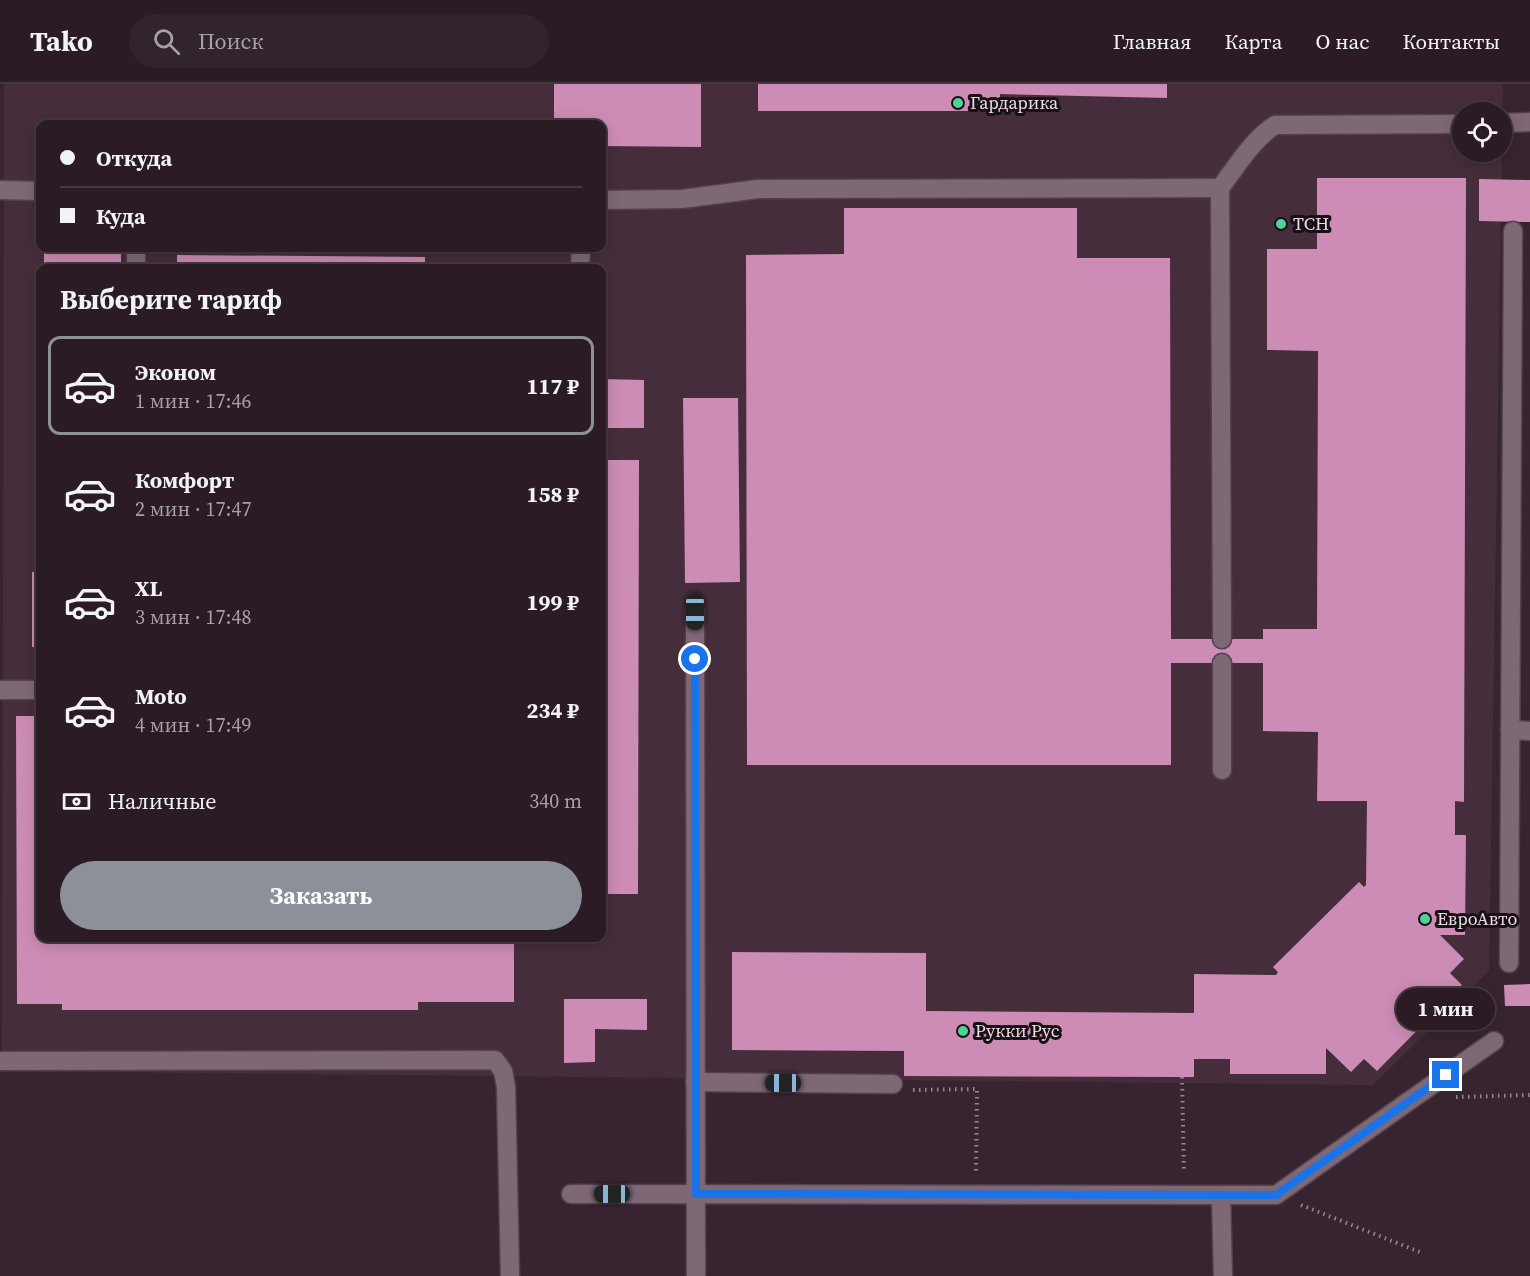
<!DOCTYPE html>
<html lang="ru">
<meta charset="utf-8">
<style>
body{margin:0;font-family:"Source Serif 4",serif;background:#32242c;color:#f1f3f6;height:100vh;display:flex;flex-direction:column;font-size:22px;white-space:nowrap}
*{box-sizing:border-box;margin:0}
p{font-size:20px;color:#a5a1a6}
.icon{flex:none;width:33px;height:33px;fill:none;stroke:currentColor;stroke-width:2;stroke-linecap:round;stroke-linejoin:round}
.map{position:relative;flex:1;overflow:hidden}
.panel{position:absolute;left:36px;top:180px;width:570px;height:678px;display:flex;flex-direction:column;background:#2a1b24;border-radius:12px;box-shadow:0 3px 15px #0003,0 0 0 2px #463941}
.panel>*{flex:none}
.guide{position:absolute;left:36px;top:36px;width:570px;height:132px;border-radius:12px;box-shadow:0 3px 15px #0003,0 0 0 2px #463941;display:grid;align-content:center;height:132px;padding:0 24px;background:#2a1b24}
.buttons{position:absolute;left:1452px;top:18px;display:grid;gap:12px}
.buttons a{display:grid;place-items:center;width:60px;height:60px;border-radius:50%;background:#2a1b24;box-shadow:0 3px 15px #0003,0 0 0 2px #463941;font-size:30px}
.end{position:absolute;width:27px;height:27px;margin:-14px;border:8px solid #1a73e8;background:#fff;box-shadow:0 0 0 3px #fff}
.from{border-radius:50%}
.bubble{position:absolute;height:42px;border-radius:21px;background:#2a1b24;box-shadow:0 3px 15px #0003,0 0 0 2px #463941;font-size:20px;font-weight:700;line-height:42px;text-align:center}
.car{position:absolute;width:18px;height:36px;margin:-18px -9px;border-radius:8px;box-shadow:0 0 4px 2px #0007;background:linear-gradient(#222 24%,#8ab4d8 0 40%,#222 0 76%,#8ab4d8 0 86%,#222 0)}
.guide b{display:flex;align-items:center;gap:21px;height:57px;font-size:22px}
.guide b+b{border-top:2px solid #463941}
.guide i{width:15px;height:15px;background:#f1f3f6}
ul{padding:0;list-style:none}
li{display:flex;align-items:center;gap:18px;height:99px;margin:0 12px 9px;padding:0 12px;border:3px solid transparent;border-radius:12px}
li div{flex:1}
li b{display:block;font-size:22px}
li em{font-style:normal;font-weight:700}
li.selected{border-color:#8c9099}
li>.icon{width:54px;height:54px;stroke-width:1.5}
h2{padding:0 24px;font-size:27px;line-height:72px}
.pay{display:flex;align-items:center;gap:15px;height:66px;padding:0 24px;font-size:22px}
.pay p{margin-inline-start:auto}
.action{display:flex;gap:12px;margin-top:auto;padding:12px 24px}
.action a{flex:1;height:69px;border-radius:36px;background:#8c9099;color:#fff;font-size:24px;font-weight:700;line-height:69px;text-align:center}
header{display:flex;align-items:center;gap:36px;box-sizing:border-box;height:84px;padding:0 30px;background:#2a1b24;border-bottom:2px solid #463941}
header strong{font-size:28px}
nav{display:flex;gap:33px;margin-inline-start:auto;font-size:21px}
.search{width:420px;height:54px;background:#32242c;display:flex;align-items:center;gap:15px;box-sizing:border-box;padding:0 21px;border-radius:33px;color:#a5a1a6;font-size:22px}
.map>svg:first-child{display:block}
.built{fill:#462d3c;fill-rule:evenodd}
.building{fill:#cd8cb5}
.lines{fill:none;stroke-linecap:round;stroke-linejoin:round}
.minor-casing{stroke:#53424d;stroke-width:21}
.path{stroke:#998892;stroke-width:4;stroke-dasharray:1.5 4.5;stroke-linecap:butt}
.minor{stroke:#7f6876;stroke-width:18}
.route{stroke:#1a73e8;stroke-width:8}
.poi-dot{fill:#4dd39a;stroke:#191016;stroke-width:2}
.labels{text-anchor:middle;stroke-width:6;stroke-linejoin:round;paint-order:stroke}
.poi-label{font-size:18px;fill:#e9dbe3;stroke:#191016;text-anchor:start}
</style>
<header>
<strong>Tako</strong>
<div class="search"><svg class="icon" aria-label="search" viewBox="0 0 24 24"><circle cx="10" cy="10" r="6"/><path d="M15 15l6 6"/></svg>Поиск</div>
<nav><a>Главная</a><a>Карта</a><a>О нас</a><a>Контакты</a></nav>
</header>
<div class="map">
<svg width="1530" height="1192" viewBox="0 0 1530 1192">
<rect width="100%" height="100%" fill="#382430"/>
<path class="built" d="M 4,0 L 1503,0 L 1489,887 L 1373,1001 L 2,987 ZM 1462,28 L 1502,28 L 1502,68 L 1462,68 ZM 40,40 L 602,40 L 602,164 L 40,164 ZM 40,184 L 602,184 L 602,854 L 40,854 Z"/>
<g class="building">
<polygon points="554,0 701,0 701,63 602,62 602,40 554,40"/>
<polygon points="758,0 1167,0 1167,14 1000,10 1000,27 758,27"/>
<polygon points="1317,94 1466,94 1464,718 1455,717 1455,751 1466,751 1465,851 1440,851 1464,875 1450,889 1462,901 1377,987 1364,975 1351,988 1326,964 1326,990 1230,990 1230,975 1194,975 1194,993 1182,993 904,992 904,967 732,966 732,868 926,869 926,927 1194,929 1194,890 1276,891 1278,888 1273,883 1359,798 1364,803 1366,801 1367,717 1317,717 1318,648 1263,647 1263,579 1171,579 1171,681 747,681 746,171 844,170 844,124 1077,124 1077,174 1170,174 1171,555 1263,555 1263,545 1317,545 1318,267 1267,266 1267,165 1317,165"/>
<polygon points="1479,95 1530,96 1530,138 1479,137"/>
<rect x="44" y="164" width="77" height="20"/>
<polygon points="177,171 425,173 425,184 177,184"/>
<polygon points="602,295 644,296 644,344 602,344"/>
<polygon points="683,314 738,314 740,498 685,499"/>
<polygon points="602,376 639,376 638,810 602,810"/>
<rect x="32" y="488" width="8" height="75"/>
<polygon points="16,632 40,632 40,854 514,854 514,918 418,918 418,926 62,926 62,920 17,920"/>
<polygon points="1530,900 1530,922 1505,922 1504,901"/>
<polygon points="564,915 647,915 647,946 595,945 595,978 564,979"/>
</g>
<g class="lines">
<g class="minor-casing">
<g id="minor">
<polyline points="1502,39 1530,38"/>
<polyline points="0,106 40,107"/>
<polyline points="602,116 682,115 758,105 1220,104"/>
<polyline points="136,184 136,164"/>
<polyline points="580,184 581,164"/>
<polyline points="695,528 696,1192"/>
<path d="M 1222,555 L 1220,104 C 1237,82 1251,57 1275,41 L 1462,40"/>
<polyline points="1222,579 1222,686"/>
<polyline points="0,606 36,606"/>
<polyline points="1510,646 1530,647"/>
<polyline points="1509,879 1513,147"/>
<polyline points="0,977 495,976 503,987 506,1003 510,1192"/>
<polyline points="695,998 893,1000"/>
<polyline points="571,1110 1276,1111 1494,957"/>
<polyline points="1221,1111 1223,1192"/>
</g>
</g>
<g class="path">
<polyline points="1182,993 1184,1089"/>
<polyline points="913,1006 977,1005 976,1089"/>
<polyline points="1456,1013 1530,1011"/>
<polyline points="1301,1121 1420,1168"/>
</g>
<use href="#minor" class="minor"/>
</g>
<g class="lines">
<polyline class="route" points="695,575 696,1110 1276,1111 1446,991"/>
</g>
<g class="poi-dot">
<circle cx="958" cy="19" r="6"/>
<circle cx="1281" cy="140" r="6"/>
<circle cx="1425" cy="835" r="6"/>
<circle cx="963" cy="947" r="6"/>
</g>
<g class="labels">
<g class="poi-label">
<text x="970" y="25">Гардарика</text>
<text x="1293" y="146">ТСН</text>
<text x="1437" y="841">ЕвроАвто</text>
<text x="975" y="953">Рукки Рус</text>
</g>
</g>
</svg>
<div class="buttons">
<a><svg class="icon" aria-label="locate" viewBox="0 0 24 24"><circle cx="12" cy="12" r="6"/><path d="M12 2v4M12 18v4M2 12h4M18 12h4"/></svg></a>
</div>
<i class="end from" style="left:695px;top:575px"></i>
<i class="end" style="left:1446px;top:991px"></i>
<div class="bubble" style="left:1396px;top:904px;width:99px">1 мин</div>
<i class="car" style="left:695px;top:528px;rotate:180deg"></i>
<i class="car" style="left:783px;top:999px;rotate:270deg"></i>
<i class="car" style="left:612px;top:1110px;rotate:270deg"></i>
<div class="guide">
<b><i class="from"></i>Откуда</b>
<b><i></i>Куда</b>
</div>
<section class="panel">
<h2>Выберите тариф</h2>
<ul>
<li class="selected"><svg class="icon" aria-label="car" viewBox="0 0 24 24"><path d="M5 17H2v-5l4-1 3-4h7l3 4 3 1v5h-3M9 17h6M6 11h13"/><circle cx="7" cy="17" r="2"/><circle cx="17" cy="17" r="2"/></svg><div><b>Эконом</b><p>1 мин · 17:46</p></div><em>117 ₽</em></li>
<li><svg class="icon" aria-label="car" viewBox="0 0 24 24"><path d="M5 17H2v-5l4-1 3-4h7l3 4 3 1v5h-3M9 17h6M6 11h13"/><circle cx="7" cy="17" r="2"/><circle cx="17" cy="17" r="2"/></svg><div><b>Комфорт</b><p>2 мин · 17:47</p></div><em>158 ₽</em></li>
<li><svg class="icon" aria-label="car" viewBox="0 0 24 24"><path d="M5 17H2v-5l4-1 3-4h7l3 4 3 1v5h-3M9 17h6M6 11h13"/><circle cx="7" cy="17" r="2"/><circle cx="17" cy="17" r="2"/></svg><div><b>XL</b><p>3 мин · 17:48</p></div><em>199 ₽</em></li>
<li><svg class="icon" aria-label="car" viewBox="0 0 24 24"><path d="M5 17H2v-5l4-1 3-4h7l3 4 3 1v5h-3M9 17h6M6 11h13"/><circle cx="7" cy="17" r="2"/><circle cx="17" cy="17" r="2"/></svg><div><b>Moto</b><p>4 мин · 17:49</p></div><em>234 ₽</em></li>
</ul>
<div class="pay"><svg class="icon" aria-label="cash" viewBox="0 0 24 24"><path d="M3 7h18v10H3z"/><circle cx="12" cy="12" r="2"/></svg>Наличные<p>340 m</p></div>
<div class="action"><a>Заказать</a></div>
</section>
</div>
